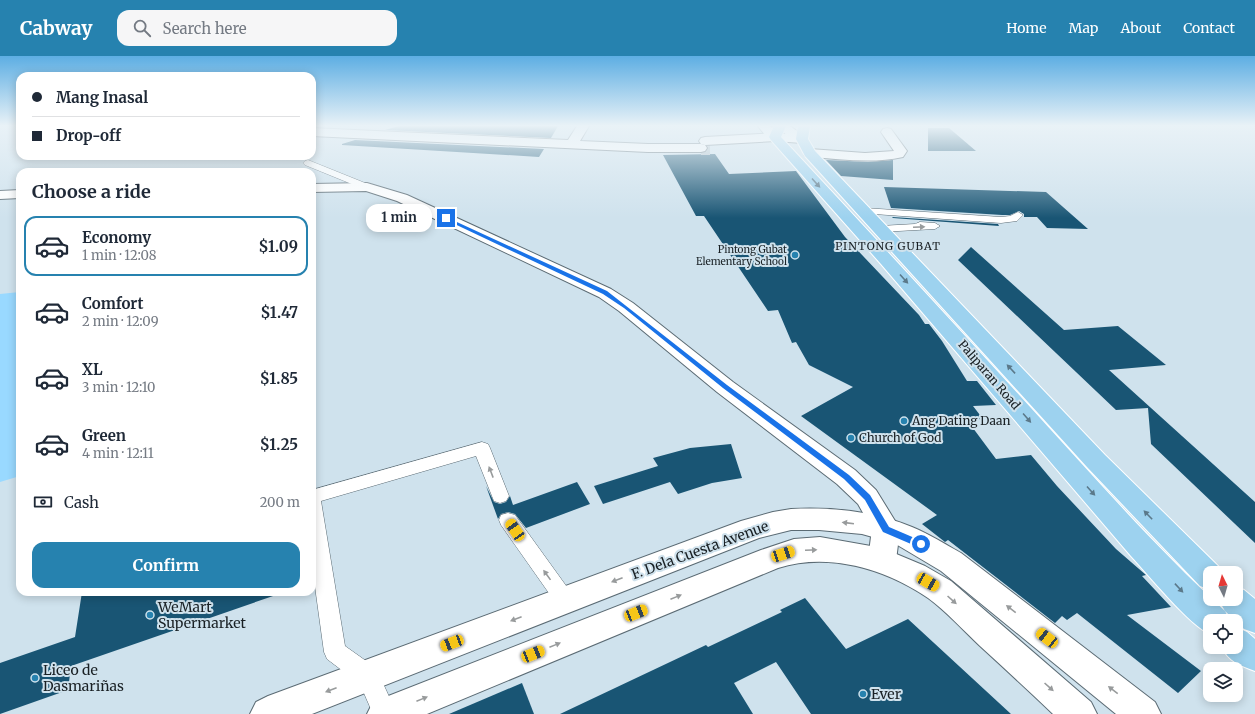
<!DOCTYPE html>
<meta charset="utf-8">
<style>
body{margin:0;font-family:Merriweather,serif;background:#f6f6f7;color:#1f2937;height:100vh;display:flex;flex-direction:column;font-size:15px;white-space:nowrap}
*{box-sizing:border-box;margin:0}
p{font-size:13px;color:#747a83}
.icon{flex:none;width:22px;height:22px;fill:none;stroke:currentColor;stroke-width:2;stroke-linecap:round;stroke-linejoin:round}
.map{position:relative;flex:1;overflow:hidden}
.sheet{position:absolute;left:16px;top:112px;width:300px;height:428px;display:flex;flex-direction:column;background:#fff;border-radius:12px;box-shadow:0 2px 10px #0003}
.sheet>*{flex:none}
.hud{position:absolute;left:16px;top:16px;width:300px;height:88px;border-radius:12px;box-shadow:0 2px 10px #0003;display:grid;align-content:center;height:88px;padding:0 16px;background:#fff}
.needle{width:26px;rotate:355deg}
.tools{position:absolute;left:1203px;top:510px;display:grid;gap:8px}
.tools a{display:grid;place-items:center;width:40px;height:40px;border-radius:8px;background:#fff;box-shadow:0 2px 10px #0003;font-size:20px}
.end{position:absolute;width:18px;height:18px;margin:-9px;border:5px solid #1a73e8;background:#fff;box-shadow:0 0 0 2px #fff}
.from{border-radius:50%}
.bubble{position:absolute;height:28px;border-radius:12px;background:#fff;box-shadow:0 2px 10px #0003;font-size:13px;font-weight:700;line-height:28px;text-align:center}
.car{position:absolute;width:12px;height:24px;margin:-12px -6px;border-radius:5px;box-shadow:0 0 3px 1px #0007;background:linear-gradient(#f5c518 24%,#345 0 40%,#f5c518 0 76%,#345 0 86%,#f5c518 0)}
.hud b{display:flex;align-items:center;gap:14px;height:38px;font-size:15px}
.hud b+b{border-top:1px solid #e0e1e3}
.hud i{width:10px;height:10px;background:#1f2937}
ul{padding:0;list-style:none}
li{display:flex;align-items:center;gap:12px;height:60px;margin:0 8px 6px;padding:0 8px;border:2px solid transparent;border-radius:12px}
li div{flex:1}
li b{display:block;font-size:15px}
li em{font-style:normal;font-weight:700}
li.current{border-color:#2682af}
li>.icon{width:36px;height:36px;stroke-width:1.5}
h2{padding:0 16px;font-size:18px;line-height:48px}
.pay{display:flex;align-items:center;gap:10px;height:44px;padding:0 16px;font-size:15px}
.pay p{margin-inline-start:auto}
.action{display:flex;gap:8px;margin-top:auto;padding:8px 16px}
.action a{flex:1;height:46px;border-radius:12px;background:#2682af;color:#fff;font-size:16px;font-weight:700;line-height:46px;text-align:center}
header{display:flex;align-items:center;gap:24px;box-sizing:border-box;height:56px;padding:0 20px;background:#2682af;color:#fff}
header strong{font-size:19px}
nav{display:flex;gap:22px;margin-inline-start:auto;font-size:14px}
.search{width:280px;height:36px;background:#f6f6f7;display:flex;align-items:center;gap:10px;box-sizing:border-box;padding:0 14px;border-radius:12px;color:#747a83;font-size:15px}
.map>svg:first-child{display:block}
.green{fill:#99d9ff}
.building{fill:#195574}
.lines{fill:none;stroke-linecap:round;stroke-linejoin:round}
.street-tunnel{stroke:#abbbc5;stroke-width:14;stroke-dasharray:14 6;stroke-linecap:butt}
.lane-casing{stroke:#5b6b74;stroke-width:1}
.street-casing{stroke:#5b6b74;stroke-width:2}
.secondary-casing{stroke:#5b6b74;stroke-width:2}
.primary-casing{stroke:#fff;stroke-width:2}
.lane{fill:#fff;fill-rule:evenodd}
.street{fill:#fff;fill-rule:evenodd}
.secondary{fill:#fff;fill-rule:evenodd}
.primary{fill:#9dd2ef;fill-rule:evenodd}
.oneway{fill:#5b798a}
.oneway2{fill:#989b9c}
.route{fill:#1a73e8}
.poi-dot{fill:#2682af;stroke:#cfe2ed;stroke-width:1.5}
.labels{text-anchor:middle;stroke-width:4;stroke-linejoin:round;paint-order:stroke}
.far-poi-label{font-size:10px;fill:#192024;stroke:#cfe2ed;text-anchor:end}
.far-neighbourhood-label{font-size:11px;letter-spacing:1px;fill:#192024;stroke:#cfe2ed}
.street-label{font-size:12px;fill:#192024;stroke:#cfe2ed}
.poi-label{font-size:12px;fill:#192024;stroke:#cfe2ed;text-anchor:start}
.near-street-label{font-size:14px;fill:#192024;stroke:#cfe2ed}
.near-poi-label{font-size:14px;fill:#192024;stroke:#cfe2ed;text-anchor:start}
</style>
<header>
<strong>Cabway</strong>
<div class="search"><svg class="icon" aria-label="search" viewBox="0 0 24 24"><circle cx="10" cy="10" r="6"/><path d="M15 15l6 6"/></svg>Search here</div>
<nav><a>Home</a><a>Map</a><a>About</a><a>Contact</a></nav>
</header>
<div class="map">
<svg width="1255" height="658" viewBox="0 0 1255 658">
<rect width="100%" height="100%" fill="#cfe2ed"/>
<polygon class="green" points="20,236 20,420 0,426 0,238"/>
<g class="building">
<polygon points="399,70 558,70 551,82 385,74"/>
<polygon points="928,72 949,72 976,95 928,95"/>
<polygon points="355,84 544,93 539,101 342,89 342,88"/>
<polygon points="715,98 729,118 796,115 845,181 919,259 925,268 929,268 942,285 967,325 977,325 996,349 973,350 983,363 967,364 996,403 1031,399 1057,430 1116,493 1146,519 1142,520 1171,551 1127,559 1201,615 1178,637 1077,557 1067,564 1062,560 1055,567 948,484 945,486 922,468 937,459 801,360 853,331 809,309 796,286 792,287 778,254 768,255 704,160 696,160 663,99"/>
<polygon points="826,104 868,106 893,104 893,124 841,120"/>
<polygon points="884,131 1046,136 1088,173 1047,172 1037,161 1024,161 1024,158 1019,155 1010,159 1002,159 891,152"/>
<polygon points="892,161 998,168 999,170 893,162"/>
<polygon points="971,191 1064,274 1118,270 1166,309 1109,314 1255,446 1255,487 1151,388 1148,352 1116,354 958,204"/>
<polygon points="731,388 742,422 712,427 678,438 670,426 603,448 594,430 658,410 653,402 690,392"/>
<polygon points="577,426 590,448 526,472 515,458 508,456 501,458 498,463 486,430 494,446 500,448 506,446 510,440 513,449"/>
<polygon points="82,536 275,536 276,539 71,610 68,634 0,658 0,607 75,581"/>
<polygon points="805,542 846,593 908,563 1011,658 811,658 776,606 734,627 753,658 560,658 706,589 708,591 782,556 780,554"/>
<polygon points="522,627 534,658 449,658"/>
</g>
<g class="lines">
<polyline class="street-tunnel" points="701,92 710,92"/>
<g class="lane-casing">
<g id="lane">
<polygon points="308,104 370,129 372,131 367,134 364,133 305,109 303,107 305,105"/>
<polygon points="864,152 1001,161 1010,160 1018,156 1023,159 1017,165 1001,167 860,157 859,155"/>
<polygon points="920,166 935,167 940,170 935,173 880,176 875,173 880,170 915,168"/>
<polygon points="482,386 488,388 490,392 509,440 506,445 500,447 494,445 476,400 321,445 345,590 376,612 397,658 373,658 360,628 327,603 324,596 312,509 312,434"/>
<polygon points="508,457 515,459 572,538 575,544 572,550 565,553 558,550 501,469 499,464 501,459"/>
</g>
</g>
<g class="street-casing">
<g id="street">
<polygon points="577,70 589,70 580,85 648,88 701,88 705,89 707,92 705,95 701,96 648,96 312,80 312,72 568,84"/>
<path d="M 887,72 L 891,73 L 907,95 L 903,101 C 872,108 841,103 810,101 L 805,100 L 804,97 L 805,94 L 810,93 L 865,97 L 894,95 L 881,76 L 883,73 Z"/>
<polygon points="775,77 802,79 806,80 808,83 806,86 802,87 775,85 705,89 701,88 699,85 701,82 705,81"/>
<polygon points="367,127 407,139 611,233 633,247 733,326 855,414 876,434 900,473 896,504 892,512 882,516 872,512 868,504 872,473 858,448 837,428 717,336 619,255 599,241 397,145 366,135 312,136 312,128"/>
<polygon points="20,134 20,142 0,143 0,135"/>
</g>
</g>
<g class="secondary-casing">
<g id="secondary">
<path d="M 758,70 L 770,70 L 781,81 L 779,84 C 770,86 763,77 758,70 Z"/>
<path d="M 777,70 L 790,70 L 808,83 L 806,86 C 797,88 783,77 777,70 Z"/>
<path d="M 791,453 C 832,451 874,455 912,471 C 929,478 945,488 961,497 L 1155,646 L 1161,658 L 1116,658 L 941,515 L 894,487 L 862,478 L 819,474 L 791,474 L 759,482 L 312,658 L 250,658 L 256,646 L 268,640 L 741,465 L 773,456 Z"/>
<path d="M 820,481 L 882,492 L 925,510 L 951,525 L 1091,646 L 1097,658 L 1053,658 C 1029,635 1004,612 980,590 C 964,575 945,554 928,542 C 885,513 829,496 778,512 L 427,658 L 367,658 L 373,646 L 761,494 L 794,483 Z"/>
</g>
</g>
<g class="primary-casing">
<g id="primary">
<path d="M 774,70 L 786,70 L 781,81 C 865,171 948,261 1031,352 C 1094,421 1157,493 1225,555 L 1218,543 L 1236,543 L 1236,531 L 1244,534 L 1255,543 L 1255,577 L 1244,573 L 1225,555 L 1230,565 L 1210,565 L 1210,578 C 1190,570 1148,518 1131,500 L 881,208 L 771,84 L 769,81 Z"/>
<polygon points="798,70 810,70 808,83 815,95 1105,399 1220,512 1223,517 1210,517 1210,534 1200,530 1087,411 805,100 796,83"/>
<path d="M 1236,571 L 1247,576 L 1255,583 L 1255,615 C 1241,610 1228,605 1222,591 L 1236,591 Z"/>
</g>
</g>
<use href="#lane" class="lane"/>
<use href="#street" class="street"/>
<use href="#secondary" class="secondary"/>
<use href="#primary" class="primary"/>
</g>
<defs><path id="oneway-solid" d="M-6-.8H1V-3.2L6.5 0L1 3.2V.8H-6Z"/></defs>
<g class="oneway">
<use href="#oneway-solid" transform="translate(816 127) rotate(48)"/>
<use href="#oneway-solid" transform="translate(904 223) rotate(48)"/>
<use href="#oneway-solid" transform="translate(1011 313) rotate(-133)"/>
<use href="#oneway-solid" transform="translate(1027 362) rotate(49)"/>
<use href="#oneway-solid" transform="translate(1091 435) rotate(48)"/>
<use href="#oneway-solid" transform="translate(1148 459) rotate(-134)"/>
<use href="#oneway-solid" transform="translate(1179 532) rotate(47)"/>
</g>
<g class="oneway2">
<use href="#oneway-solid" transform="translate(919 171) rotate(-3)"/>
<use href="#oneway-solid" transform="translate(491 416) rotate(-111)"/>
<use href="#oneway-solid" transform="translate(848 467) rotate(-173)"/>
<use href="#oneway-solid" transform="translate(811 494) rotate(-3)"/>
<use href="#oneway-solid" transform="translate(547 519) rotate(-126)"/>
<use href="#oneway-solid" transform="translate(617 524) rotate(159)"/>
<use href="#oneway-solid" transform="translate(676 541) rotate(-22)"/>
<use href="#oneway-solid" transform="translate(952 544) rotate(42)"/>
<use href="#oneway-solid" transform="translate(1011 553) rotate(-142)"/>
<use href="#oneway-solid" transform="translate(516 563) rotate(159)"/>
<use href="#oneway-solid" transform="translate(555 589) rotate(-22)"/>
<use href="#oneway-solid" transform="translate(1049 631) rotate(42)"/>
<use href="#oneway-solid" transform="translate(331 634) rotate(159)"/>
<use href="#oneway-solid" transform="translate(1113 634) rotate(-142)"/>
<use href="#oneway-solid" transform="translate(422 643) rotate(-22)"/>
</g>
<linearGradient id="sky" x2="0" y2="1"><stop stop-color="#5daee3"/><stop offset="0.43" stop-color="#e9f2f7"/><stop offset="1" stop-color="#e9f2f7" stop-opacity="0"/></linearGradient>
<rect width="1255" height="162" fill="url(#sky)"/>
<polygon class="route" points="446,161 607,235 727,329 849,419 870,439 889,471 924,486 925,488 924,491 918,491 883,476 865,444 844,423 723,332 624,252 603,238 444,163"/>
<g class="poi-dot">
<circle cx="795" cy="199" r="4"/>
<circle cx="904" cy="365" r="4"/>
<circle cx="851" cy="382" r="4"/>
<circle cx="150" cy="559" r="4"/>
<circle cx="35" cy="622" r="4"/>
<circle cx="863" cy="638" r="4"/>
</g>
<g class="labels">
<g class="far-poi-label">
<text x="787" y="197">Pintong Gubat<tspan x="787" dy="12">Elementary School</tspan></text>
</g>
<g class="far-neighbourhood-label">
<text x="888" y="194">PINTONG GUBAT</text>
</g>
<g class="street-label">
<text transform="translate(989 319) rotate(49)" y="4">Paliparan Road</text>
</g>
<g class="poi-label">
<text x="912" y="369">Ang Dating Daan</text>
<text x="859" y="386">Church of God</text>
</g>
<g class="near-street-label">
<text transform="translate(700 494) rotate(-20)" y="5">F. Dela Cuesta Avenue</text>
</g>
<g class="near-poi-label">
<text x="158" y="556">WeMart<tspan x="158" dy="16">Supermarket</tspan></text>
<text x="43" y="619">Liceo de<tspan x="43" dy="16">Dasmariñas</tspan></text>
<text x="871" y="643">Ever</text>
</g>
</g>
</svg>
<div class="tools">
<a><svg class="needle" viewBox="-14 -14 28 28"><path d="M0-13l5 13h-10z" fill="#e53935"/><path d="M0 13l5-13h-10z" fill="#747a83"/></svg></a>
<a><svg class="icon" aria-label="locate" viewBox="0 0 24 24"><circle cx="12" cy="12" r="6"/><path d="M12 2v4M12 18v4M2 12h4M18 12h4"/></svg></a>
<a><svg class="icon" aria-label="layers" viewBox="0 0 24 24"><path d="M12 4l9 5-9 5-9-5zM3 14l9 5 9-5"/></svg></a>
</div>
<i class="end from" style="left:921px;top:488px"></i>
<i class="end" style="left:446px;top:162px"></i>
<div class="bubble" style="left:366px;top:148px;width:66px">1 min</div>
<i class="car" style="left:515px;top:474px;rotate:326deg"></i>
<i class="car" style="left:783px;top:498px;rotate:72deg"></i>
<i class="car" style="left:928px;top:526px;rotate:120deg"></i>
<i class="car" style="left:636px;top:557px;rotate:68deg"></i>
<i class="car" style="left:1047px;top:582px;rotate:308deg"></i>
<i class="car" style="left:452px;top:587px;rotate:249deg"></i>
<i class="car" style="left:533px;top:598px;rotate:68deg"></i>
<div class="hud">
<b><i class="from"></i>Mang Inasal</b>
<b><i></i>Drop-off</b>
</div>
<section class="sheet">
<h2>Choose a ride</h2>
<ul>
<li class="current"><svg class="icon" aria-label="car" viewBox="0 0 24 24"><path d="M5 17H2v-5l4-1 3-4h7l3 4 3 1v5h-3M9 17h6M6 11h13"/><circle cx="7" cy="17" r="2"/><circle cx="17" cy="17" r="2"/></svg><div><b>Economy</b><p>1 min · 12:08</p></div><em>$1.09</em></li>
<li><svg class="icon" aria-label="car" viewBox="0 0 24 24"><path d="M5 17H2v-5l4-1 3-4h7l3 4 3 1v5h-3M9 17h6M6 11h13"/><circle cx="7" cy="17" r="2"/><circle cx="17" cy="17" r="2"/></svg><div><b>Comfort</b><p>2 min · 12:09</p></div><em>$1.47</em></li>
<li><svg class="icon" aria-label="car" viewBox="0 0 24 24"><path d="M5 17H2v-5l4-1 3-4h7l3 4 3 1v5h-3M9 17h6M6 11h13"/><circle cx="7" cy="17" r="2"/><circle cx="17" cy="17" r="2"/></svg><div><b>XL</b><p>3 min · 12:10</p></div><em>$1.85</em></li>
<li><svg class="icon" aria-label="car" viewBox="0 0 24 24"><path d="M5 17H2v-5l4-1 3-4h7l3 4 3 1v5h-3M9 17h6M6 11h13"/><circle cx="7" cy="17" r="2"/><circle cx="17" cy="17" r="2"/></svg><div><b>Green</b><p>4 min · 12:11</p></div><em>$1.25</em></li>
</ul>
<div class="pay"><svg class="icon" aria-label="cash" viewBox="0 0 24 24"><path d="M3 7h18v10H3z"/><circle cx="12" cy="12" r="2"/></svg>Cash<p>200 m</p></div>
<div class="action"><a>Confirm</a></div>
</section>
</div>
